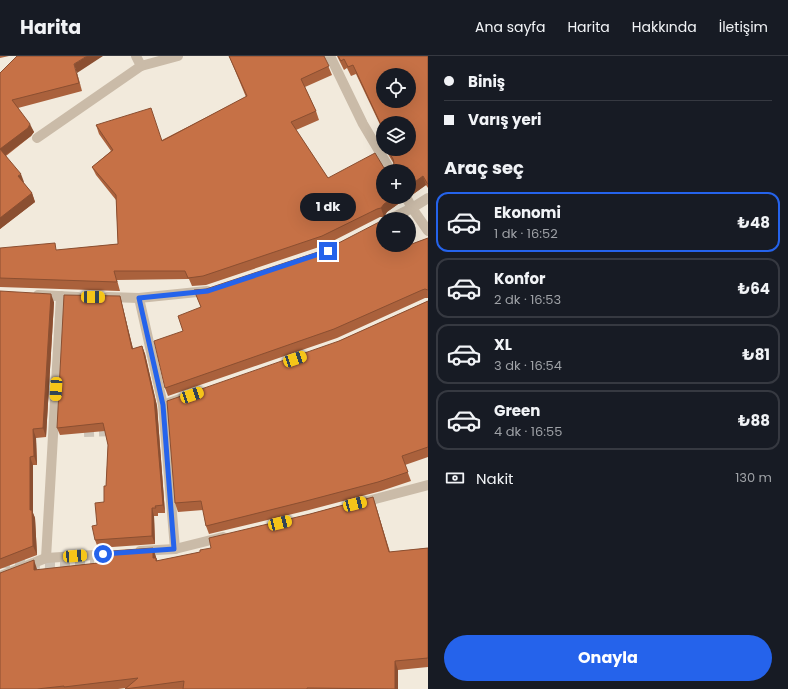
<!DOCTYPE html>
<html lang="tr">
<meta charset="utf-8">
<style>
body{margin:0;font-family:Poppins,sans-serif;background:#20242c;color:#f1f3f6;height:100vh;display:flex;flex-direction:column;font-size:15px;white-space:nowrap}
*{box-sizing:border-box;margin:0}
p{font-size:13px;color:#9ea1a6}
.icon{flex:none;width:22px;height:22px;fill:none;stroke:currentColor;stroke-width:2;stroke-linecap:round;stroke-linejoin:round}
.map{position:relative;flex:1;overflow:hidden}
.side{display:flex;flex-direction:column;background:#171b24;width:360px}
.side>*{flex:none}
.banner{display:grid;align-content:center;height:88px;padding:0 16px;background:#171b24}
.fabs{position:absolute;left:376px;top:12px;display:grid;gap:8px}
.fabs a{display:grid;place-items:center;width:40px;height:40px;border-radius:50%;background:#171b24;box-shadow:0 4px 16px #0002;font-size:20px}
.end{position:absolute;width:18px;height:18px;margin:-9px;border:5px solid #2563eb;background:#fff;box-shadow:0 0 0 2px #fff}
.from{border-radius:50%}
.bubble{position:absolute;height:28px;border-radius:14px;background:#171b24;box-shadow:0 4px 16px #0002;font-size:13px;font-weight:700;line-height:28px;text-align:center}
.car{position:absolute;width:12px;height:24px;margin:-12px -6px;border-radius:5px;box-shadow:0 0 3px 1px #0007;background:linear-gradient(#f5c518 24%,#345 0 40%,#f5c518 0 76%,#345 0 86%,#f5c518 0)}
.banner b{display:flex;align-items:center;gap:14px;height:38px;font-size:15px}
.banner b+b{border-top:1px solid #363941}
.banner i{width:10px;height:10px;background:#f1f3f6}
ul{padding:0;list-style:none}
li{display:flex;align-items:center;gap:12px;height:60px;margin:0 8px 6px;padding:0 8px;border:2px solid #363941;border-radius:12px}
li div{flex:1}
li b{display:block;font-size:15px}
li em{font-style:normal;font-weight:700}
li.on{border-color:#2563eb}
li>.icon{width:36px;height:36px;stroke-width:1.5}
h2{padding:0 16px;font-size:18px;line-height:48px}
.pay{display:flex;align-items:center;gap:10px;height:44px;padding:0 16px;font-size:15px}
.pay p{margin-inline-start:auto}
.action{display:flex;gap:8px;margin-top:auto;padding:8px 16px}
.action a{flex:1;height:46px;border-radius:24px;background:#2563eb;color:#fff;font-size:16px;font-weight:700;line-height:46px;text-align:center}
header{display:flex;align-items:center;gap:24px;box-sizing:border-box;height:56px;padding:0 20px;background:#171b24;border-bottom:1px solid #363941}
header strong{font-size:19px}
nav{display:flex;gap:22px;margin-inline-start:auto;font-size:14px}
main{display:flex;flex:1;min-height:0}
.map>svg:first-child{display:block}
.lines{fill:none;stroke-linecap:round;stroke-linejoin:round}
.primary-tunnel{stroke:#cdc4b8;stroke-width:10;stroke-dasharray:10 5;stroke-linecap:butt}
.street{stroke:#cabba8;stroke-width:10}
.wall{fill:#aa613c}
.shaded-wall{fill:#8b4f31}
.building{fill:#c67146;stroke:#8b4f31;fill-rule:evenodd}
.route{stroke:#2563eb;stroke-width:5}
</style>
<header>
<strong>Harita</strong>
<nav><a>Ana sayfa</a><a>Harita</a><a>Hakkında</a><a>İletişim</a></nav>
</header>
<main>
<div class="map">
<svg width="428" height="633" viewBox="0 0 428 633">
<rect width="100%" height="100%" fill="#f2eadc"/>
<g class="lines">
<g class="primary-tunnel">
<polyline points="84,376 118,375"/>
<polyline points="0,507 94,509"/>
</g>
<g class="street">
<polyline points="330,0 363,68 391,115"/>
<polyline points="141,10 178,0"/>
<polyline points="37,82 141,10 136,0"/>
<polyline points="406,141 412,152 428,175"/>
<polyline points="390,163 412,152 428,142"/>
<polyline points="38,239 78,241"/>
<polyline points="108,241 139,242 207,235"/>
<polyline points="139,242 163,349"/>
<polyline points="360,447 428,429"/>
<polyline points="175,493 163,349 180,343"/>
<polyline points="140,495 175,493 223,481"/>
<polyline points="46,502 61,240"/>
<polyline points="0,520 46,502 110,498"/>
</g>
</g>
<g class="wall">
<polygon points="0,0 9,0 0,2"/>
<polygon points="229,0 324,0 332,19 305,31 316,55 319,64 296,74 328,122 384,112 388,113 393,110 394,108 385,93 409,93 383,67 383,75 356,18 351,20 347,12 344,14 337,0 428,0 428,132 426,129 412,139 409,135 409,115 383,141 400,141 401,146 387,156 384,161 380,161 325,189 206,229 192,230 189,223 117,224 120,235 0,231 0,192 58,194 118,188 116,144 96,119 92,111 111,95 99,78 96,69 162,84 246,41"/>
<polygon points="0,17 77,17 82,35 18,52 34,76 31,80 6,100 23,126 32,137 35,146 0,173"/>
<polygon points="428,182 428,242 425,242 337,282 168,340 165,332 183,275 201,251 194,234 206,233 401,192"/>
<polygon points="0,235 54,246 46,381 36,382 37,409 33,409 33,457 35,462 37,499 0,513"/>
<polygon points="120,240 122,248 133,293 142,290 145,298 157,350 165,457 158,457 158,460 154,460 155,488 98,492 95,484 97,469 104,446 106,430 108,389 105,375 60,379 57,372"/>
<polygon points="428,245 428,401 405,409 411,425 381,435 309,454 209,478 206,470 203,454 178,456 175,447 339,285"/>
<polygon points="373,441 390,496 428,492 428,611 398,614 398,633 125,633 126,632 118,633 0,633 37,513 37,514 98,507 153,492 157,505 200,496 310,458"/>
</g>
<g class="shaded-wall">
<polygon points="87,0 103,0 77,17 82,35 74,8"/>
<polygon points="30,68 34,76 31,80 3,101 0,93"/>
<polygon points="21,118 24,126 21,128 18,120"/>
<polygon points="423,120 426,129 412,139 409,130"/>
<polygon points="32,137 35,146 0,173 0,162"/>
<polygon points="394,141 400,141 401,146 387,156 384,161 381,152 384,148"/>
<polygon points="51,238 54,246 46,381 43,372"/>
<polygon points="120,240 122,248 135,301 132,293"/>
<polygon points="142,290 145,298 157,350 165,457 163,449"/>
<polygon points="33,373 36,382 37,409 34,400"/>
<polygon points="30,401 33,409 33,457 35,462 37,499 33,490 30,454"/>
<polygon points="373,441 376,450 392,505 389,496"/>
<polygon points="152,452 154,460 155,488 152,480"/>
<polygon points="153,492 159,510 153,502"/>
<polygon points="34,504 37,513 37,523 34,514"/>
<polygon points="395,605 398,614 398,633 395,633"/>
</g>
<g class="building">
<polygon points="17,0 87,0 74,8 79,27 12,44 30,68 28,72 0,93 0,17"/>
<path d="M 229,0 L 324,0 L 329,10 L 301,23 L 316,55 L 291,66 L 328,122 L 375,97 L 384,112 L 388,113 L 393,110 L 394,107 L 393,103 L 387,93 L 409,93 L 409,67 L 383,67 L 383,73 L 353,9 L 348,11 L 344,3 L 341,5 L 338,0 L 428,0 L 428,128 L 427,127 L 423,120 L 409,130 L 409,115 L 383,115 L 383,141 L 394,141 L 384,148 L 381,152 L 377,153 L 322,180 L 203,220 L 188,222 L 185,215 L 114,215 L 117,226 L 0,222 L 0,192 L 55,187 L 56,194 L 118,188 L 116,139 L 92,111 L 113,94 L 96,69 L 151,52 L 162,85 L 247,40 ZM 383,19 L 409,19 L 409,45 L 383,45 Z"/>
<polygon points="383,81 383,86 381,82"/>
<polygon points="0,93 21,118 18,120 32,137 0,162"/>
<polygon points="390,160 391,163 384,163 386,161"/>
<polygon points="383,164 383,189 400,189 401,192 428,182 428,234 425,233 422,234 334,273 165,332 154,285 183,275 178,260 201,251 194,234 206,233 327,193"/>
<polygon points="0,235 51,238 43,372 33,373 34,400 30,401 30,454 32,454 33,490 0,503"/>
<polygon points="64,239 120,240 132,293 142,290 154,342 163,449 155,450 156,452 152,452 152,480 95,484 92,470 97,469 95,447 104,446 104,430 106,430 108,389 103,367 57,372"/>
<polygon points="428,245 428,391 402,400 408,416 378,426 306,445 206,470 201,445 175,447 167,345 339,285"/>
<polygon points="373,441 389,496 428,492 428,602 395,605 395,633 307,632 307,633 183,633 184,625 125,633 138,622 64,631 64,630 37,633 0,633 0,517 34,504 34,514 98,507 97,496 153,492 153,502 156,502 156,505 200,496 200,494 211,492 209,482 310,458"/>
</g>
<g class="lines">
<polyline class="route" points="103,498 174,493 163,349 139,242 208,235 328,195"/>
</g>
</svg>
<div class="fabs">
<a><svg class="icon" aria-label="locate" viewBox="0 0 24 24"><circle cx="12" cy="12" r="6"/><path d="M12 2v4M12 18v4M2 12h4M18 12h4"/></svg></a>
<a><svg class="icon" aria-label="layers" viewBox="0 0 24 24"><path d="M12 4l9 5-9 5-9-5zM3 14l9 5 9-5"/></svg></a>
<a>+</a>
<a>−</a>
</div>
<i class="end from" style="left:103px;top:498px"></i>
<i class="end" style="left:328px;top:195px"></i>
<div class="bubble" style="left:300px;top:137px;width:56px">1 dk</div>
<i class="car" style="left:93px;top:241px;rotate:91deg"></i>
<i class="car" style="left:295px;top:303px;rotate:71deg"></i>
<i class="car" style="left:56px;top:333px;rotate:183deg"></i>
<i class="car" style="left:192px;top:339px;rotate:71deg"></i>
<i class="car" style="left:355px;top:448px;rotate:75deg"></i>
<i class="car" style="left:280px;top:467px;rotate:76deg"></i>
<i class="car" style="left:75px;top:500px;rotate:86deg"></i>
</div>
<section class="side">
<div class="banner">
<b><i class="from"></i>Biniş</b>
<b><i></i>Varış yeri</b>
</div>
<h2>Araç seç</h2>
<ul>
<li class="on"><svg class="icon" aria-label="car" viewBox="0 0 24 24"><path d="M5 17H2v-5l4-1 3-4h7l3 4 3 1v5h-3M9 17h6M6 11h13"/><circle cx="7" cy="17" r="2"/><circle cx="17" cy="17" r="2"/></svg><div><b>Ekonomi</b><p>1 dk · 16:52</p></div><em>₺48</em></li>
<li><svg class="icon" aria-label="car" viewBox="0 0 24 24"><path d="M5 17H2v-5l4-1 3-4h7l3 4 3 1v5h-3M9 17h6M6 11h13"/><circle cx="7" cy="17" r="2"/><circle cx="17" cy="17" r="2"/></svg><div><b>Konfor</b><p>2 dk · 16:53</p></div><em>₺64</em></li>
<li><svg class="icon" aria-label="car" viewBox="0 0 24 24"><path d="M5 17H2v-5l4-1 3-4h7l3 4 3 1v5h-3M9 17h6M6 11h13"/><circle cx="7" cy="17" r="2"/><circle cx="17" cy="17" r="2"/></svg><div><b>XL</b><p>3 dk · 16:54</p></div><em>₺81</em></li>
<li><svg class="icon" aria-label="car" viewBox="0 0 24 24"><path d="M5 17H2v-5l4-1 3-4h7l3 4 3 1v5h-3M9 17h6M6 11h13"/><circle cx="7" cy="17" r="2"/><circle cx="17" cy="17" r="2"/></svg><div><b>Green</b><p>4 dk · 16:55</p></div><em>₺88</em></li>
</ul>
<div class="pay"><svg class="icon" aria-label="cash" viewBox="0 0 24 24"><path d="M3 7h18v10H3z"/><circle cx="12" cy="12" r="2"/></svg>Nakit<p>130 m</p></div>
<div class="action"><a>Onayla</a></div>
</section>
</main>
